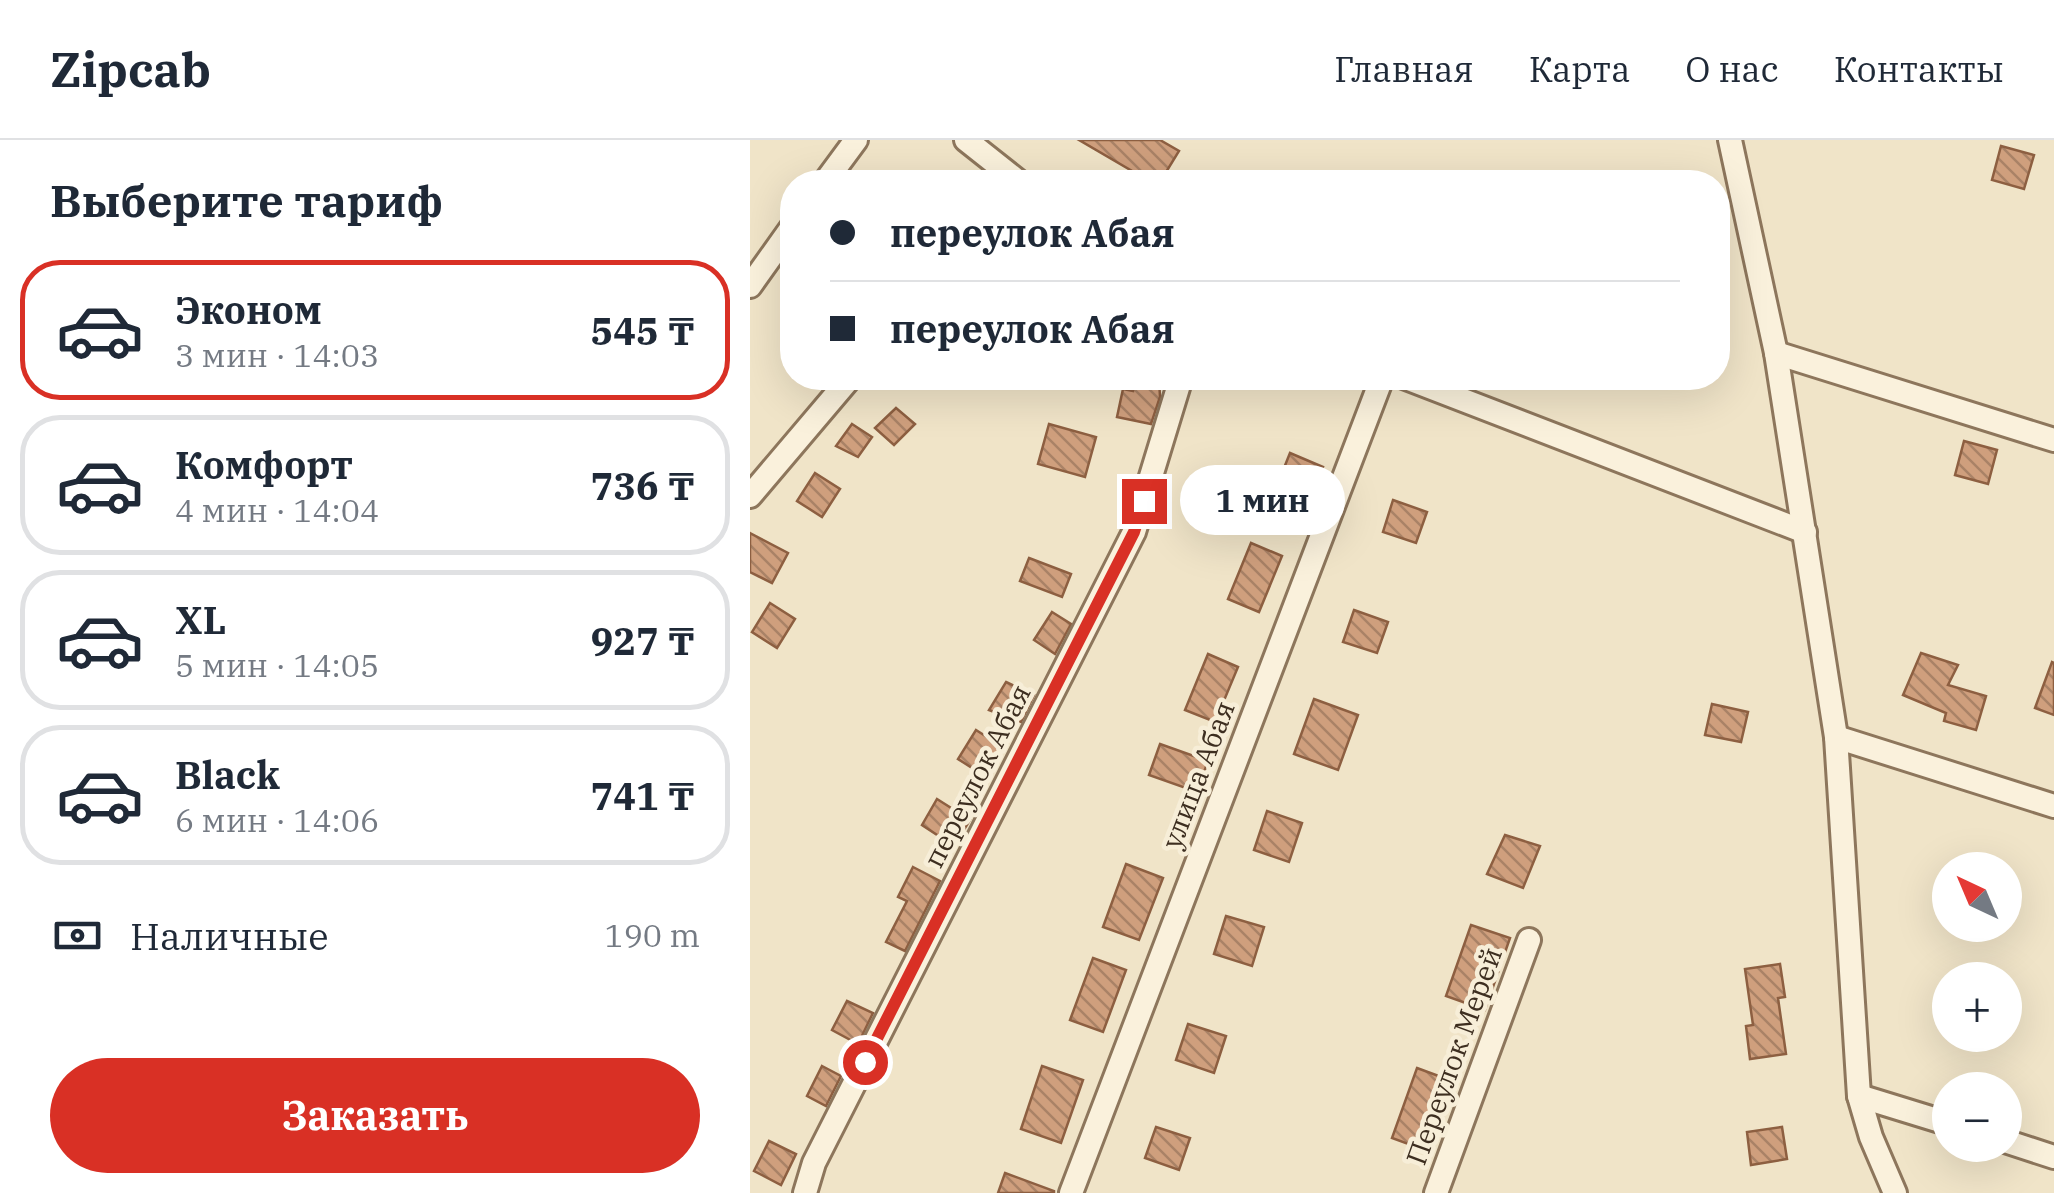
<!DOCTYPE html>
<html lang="ru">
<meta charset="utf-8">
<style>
body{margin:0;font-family:"IBM Plex Serif",serif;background:#f6f6f7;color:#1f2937;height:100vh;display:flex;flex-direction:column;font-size:38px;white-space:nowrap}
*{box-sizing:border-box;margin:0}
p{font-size:32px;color:#747a83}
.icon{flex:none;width:55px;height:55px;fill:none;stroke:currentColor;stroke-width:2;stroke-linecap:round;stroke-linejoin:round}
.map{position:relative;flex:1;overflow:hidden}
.sheet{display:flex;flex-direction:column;background:#fff;width:750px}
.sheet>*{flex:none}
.guide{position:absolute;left:30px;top:30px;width:950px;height:220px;border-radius:40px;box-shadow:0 10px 40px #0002;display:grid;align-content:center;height:220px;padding:0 50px;background:#fff}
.needle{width:65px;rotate:316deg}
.controls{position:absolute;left:1182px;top:712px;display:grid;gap:20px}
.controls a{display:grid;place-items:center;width:90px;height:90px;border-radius:50%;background:#fff;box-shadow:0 10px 40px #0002;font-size:50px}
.end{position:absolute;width:45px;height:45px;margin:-22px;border:12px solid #d93025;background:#fff;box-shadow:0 0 0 5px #fff}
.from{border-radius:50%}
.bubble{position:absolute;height:70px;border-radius:35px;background:#fff;box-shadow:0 10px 40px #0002;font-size:32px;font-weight:700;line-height:70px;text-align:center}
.guide b{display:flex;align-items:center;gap:35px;height:95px;font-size:38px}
.guide b+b{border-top:2px solid #e0e1e3}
.guide i{width:25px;height:25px;background:#1f2937}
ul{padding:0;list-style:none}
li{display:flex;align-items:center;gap:30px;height:140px;margin:0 20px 15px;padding:0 30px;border:5px solid #e0e1e3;border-radius:40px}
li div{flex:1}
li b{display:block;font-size:38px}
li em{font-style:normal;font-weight:700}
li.active{border-color:#d93025}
li>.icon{width:90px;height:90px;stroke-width:1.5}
h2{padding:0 50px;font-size:45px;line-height:120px}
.pay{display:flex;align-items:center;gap:25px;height:110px;padding:0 50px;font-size:38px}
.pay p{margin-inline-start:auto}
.button{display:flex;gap:20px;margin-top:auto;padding:20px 50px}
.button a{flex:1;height:115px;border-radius:60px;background:#d93025;color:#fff;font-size:40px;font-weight:700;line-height:115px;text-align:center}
header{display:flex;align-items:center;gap:60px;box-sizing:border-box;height:140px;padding:0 50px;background:#fff;border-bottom:2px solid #e0e1e3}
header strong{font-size:48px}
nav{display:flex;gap:55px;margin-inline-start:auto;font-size:35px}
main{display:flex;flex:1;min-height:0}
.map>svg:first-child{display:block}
.building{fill:url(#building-back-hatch);stroke:#8d5f41;stroke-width:2.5}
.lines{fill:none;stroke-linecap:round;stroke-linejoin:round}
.minor-casing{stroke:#8d765c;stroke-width:28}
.minor{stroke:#faf1dc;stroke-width:22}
.route{stroke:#d93025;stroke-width:12}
.labels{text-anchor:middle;stroke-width:9;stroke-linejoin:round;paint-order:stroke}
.street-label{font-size:28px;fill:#3d2e20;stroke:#f7eed8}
</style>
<header>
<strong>Zipcab</strong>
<nav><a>Главная</a><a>Карта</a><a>О нас</a><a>Контакты</a></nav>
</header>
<main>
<section class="sheet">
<h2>Выберите тариф</h2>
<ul>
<li class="active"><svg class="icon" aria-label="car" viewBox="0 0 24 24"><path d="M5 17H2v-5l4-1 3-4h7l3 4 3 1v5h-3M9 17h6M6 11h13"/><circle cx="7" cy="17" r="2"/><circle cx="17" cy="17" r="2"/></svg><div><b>Эконом</b><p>3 мин · 14:03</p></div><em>545 ₸</em></li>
<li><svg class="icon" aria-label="car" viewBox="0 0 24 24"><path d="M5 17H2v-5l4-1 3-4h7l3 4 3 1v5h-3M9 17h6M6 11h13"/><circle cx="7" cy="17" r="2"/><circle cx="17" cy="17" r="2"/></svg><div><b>Комфорт</b><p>4 мин · 14:04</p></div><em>736 ₸</em></li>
<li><svg class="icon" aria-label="car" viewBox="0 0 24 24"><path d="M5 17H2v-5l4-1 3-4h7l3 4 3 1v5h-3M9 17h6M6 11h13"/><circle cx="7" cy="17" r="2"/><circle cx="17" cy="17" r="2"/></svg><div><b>XL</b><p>5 мин · 14:05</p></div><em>927 ₸</em></li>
<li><svg class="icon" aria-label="car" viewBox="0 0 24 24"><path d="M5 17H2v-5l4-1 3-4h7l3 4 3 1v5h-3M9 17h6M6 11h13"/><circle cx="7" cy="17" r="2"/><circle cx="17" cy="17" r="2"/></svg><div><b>Black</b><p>6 мин · 14:06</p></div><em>741 ₸</em></li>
</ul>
<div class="pay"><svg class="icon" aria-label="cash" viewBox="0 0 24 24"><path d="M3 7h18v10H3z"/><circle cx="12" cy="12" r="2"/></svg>Наличные<p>190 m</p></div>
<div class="button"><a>Заказать</a></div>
</section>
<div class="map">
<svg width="1304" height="1053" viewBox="0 0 1304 1053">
<defs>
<pattern id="building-back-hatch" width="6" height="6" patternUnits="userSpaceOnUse" patternTransform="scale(2.5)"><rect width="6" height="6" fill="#cf9f7d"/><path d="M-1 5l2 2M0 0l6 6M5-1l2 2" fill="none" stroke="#a98266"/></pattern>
</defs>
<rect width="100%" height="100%" fill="#f0e4c8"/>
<g class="building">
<polygon points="329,0 410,0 429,11 410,42 401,42"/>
<polygon points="1251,6 1284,15 1274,49 1242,40"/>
<polygon points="384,238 409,238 410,257 401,284 367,277 373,249 383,251"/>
<polygon points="146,268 165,284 144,305 125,288"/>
<polygon points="102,284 122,297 108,317 86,306"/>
<polygon points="299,284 346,297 335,337 288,324"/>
<polygon points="1214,301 1247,310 1238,344 1205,335"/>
<polygon points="540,313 573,327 551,381 518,368"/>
<polygon points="65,333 90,349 72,377 47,361"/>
<polygon points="643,360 677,372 666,403 633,392"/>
<polygon points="0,393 38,413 22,443 0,432"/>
<polygon points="501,403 532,416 509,472 478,459"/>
<polygon points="279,418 321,434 312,457 270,441"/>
<polygon points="20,463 45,479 27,508 2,492"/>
<polygon points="604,470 638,482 627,513 593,502"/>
<polygon points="302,472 321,484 305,514 284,500"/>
<polygon points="1171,513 1208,525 1198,545 1236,556 1226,590 1194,581 1196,573 1153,555"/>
<polygon points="458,514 488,527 465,582 435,570"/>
<polygon points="1302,522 1304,523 1304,575 1285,568"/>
<polygon points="256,542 284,555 271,582 239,570"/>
<polygon points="564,559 608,575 588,630 544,614"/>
<polygon points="962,564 998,572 991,602 955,595"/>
<polygon points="226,590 251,606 233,635 208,619"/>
<polygon points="410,604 458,621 447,652 399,635"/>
<polygon points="187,659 220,680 204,706 172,685"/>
<polygon points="517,671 552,683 539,722 504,710"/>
<polygon points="755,695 790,706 773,748 737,734"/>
<polygon points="376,724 413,738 389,800 353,787"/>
<polygon points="163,727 190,741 155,811 136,802 157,761 148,757"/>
<polygon points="476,776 514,787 502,826 464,814"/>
<polygon points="721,785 760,798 735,870 696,856"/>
<polygon points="343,818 376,830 353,892 320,880"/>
<polygon points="1030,824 1035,857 1028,858 1036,914 1000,919 996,886 1003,885 995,829"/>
<polygon points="97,861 123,873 108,904 82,890"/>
<polygon points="438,884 476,896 464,933 426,920"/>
<polygon points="72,926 91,936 76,966 57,956"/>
<polygon points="292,926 333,940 311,1003 271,989"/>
<polygon points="667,928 705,942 680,1012 642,998"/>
<polygon points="406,987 440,998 429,1030 395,1018"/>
<polygon points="1032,987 1037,1019 1001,1025 997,992"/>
<polygon points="19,1001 46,1014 31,1045 4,1031"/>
<polygon points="255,1033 304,1051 304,1053 248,1053"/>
</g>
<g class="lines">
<g class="minor-casing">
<g id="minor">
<polyline points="216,0 269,42"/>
<polyline points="980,0 1026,213 1086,597 1109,956 1121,997 1145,1053"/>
<polyline points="75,42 106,0"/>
<polyline points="0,146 42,87"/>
<polyline points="1026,213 1304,300"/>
<polyline points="656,238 1055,392"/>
<polyline points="0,356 100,238"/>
<polyline points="1086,597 1304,666"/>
<polyline points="1109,956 1200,984"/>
<polyline points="1255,1001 1304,1017"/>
<polyline points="55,1053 64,1023 384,392 431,238"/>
<polyline points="321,1053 632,238"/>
<polyline points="686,1053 779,800"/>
</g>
</g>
<use href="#minor" class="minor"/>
</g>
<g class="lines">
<polyline class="route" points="115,922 384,392 394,361"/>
</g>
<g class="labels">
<g class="street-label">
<text transform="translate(448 635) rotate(-69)" y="10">улица Абая</text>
<text transform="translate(227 636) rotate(-63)" y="10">переулок Абая</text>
<text transform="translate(704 916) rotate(-70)" y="10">Переулок Мерей</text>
</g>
</g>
</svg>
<div class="controls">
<a><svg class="needle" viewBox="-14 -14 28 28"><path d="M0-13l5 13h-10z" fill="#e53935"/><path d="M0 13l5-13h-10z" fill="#747a83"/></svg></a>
<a>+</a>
<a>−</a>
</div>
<i class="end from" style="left:115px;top:922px"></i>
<i class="end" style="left:394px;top:361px"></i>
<div class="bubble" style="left:430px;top:325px;width:165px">1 мин</div>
<div class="guide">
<b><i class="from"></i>переулок Абая</b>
<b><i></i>переулок Абая</b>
</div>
</div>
</main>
